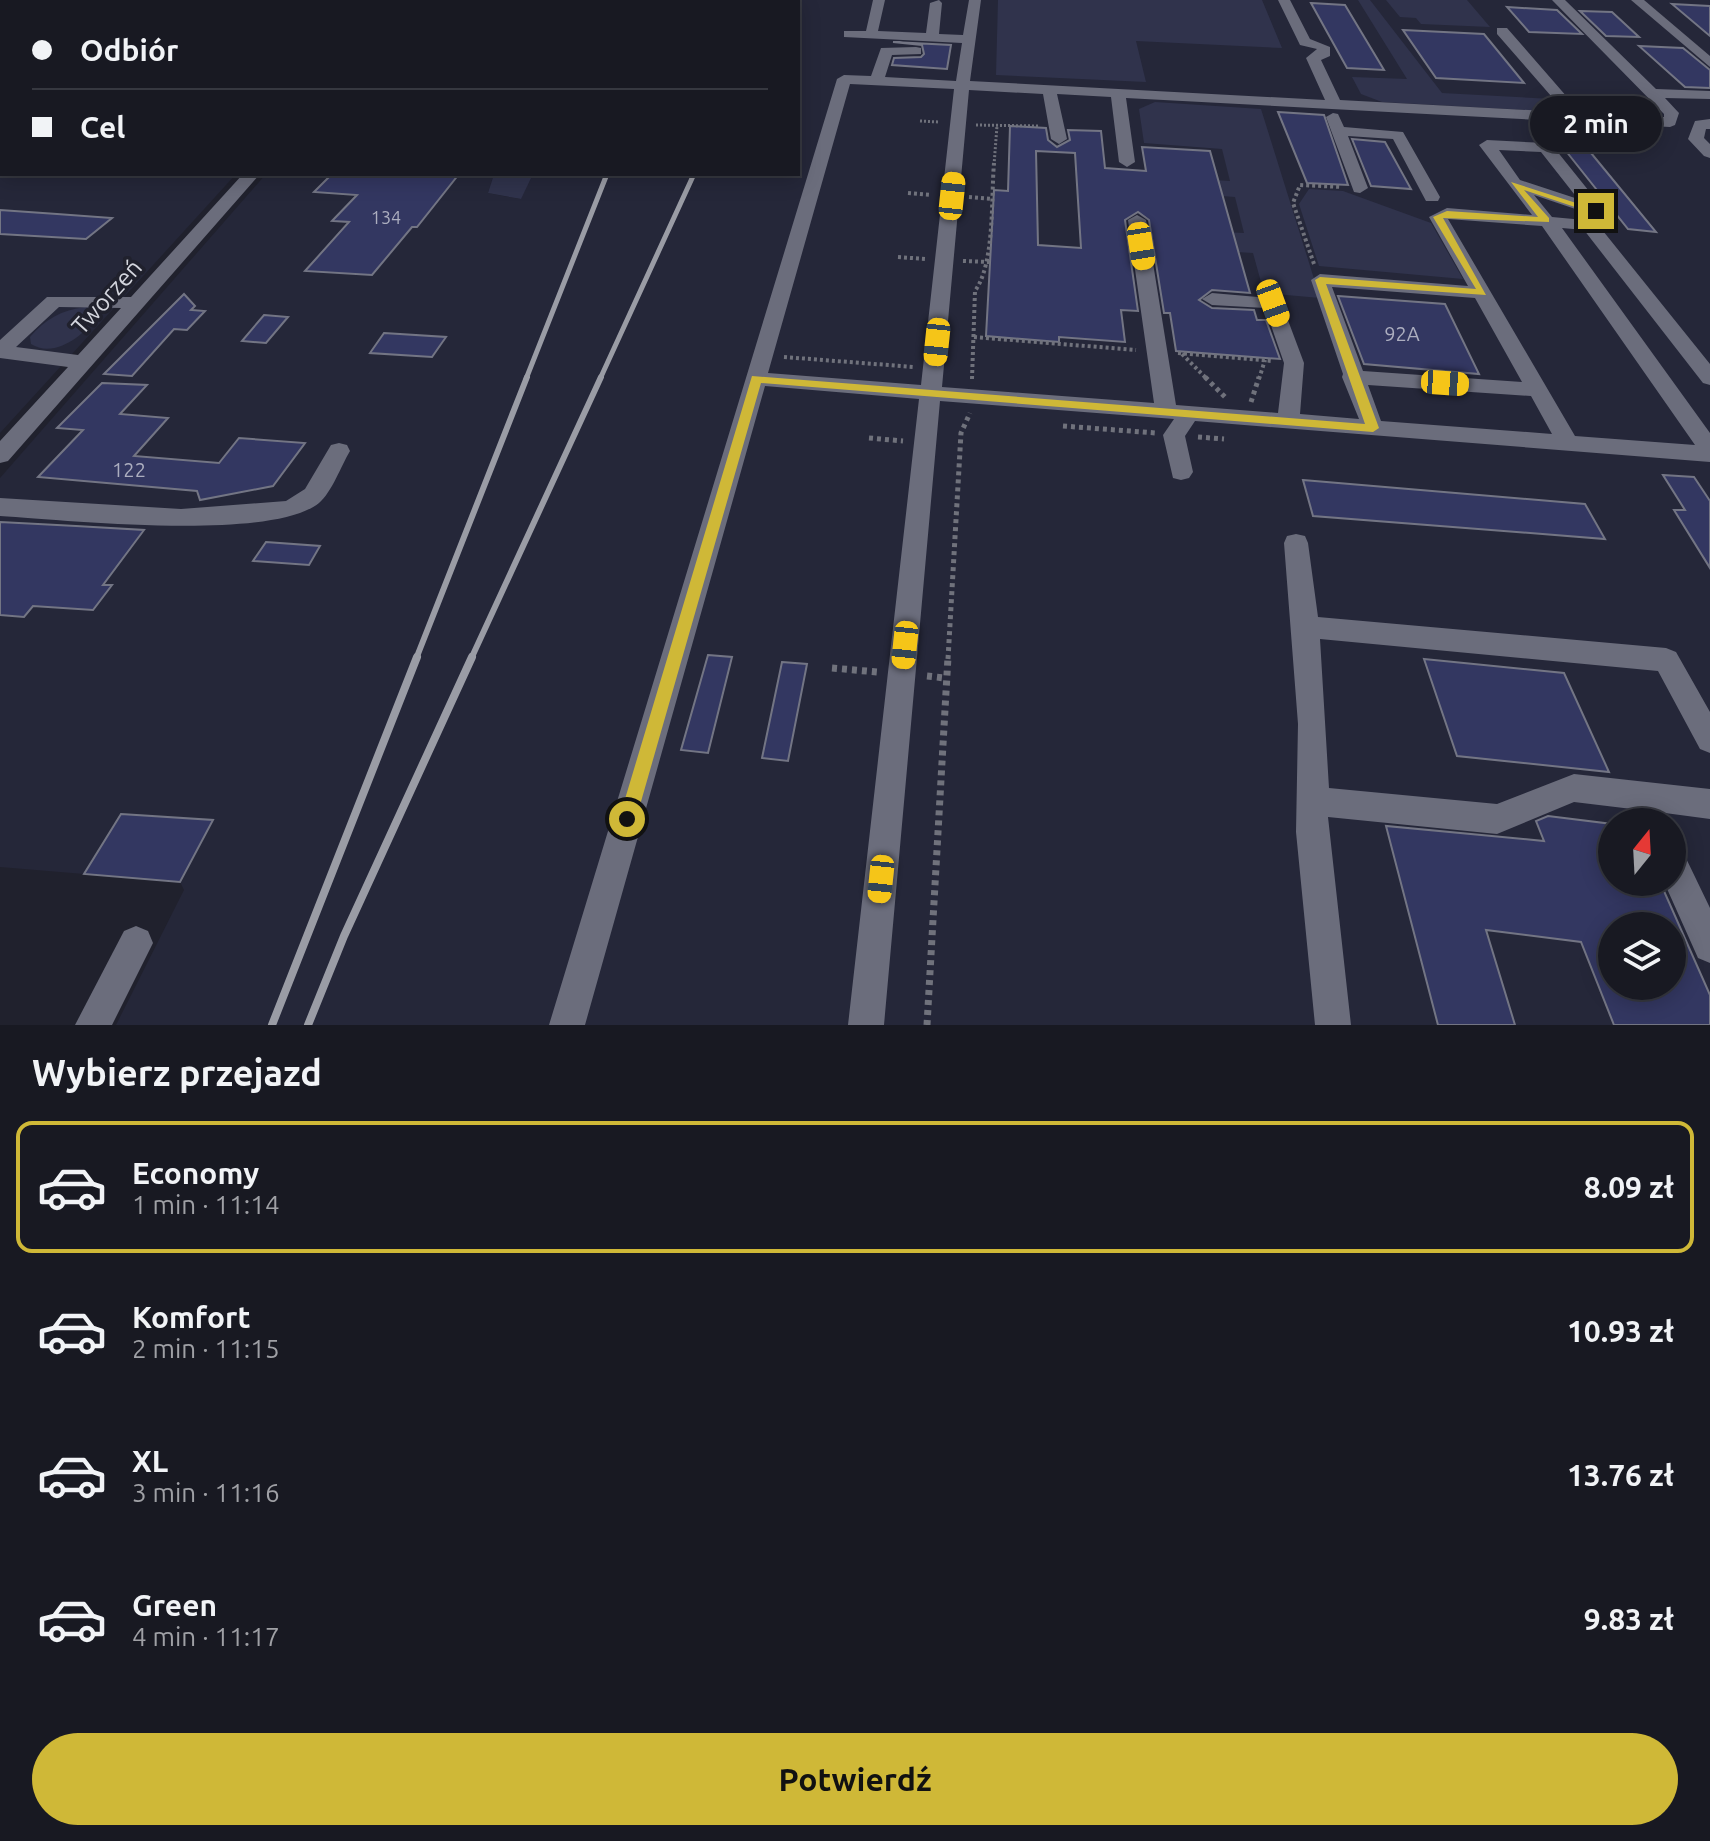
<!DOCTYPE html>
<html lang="pl">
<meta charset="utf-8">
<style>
body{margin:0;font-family:Ubuntu,sans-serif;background:#25262f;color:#f1f3f6;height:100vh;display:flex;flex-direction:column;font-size:30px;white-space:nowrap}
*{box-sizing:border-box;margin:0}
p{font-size:26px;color:#9fa0a5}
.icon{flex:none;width:44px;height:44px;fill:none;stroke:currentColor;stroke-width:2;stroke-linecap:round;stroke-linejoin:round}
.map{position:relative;height:1025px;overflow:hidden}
.details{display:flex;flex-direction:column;background:#181922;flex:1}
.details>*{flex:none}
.banner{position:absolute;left:0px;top:0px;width:800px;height:176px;box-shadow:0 4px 20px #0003,0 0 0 2px #363840;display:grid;align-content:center;height:176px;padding:0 32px;background:#181922}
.needle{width:52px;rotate:18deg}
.buttons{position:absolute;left:1598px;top:808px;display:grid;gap:16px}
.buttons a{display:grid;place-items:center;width:88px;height:88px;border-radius:50%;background:#181922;box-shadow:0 4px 20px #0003,0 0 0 2px #363840;font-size:40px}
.end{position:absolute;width:36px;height:36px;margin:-18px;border:10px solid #cfb837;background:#111;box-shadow:0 0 0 4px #111}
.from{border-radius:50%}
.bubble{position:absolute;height:56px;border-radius:28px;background:#181922;box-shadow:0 4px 20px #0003,0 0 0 2px #363840;font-size:26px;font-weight:700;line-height:56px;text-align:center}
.car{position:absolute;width:24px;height:48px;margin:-24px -12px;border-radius:10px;box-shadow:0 0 6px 2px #0007;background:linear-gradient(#f5c518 24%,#345 0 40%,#f5c518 0 76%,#345 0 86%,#f5c518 0)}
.banner b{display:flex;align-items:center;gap:28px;height:76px;font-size:30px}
.banner b+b{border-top:2px solid #363840}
.banner i{width:20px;height:20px;background:#f1f3f6}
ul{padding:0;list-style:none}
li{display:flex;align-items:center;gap:24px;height:132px;margin:0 16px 12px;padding:0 16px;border:4px solid transparent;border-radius:16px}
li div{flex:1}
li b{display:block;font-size:30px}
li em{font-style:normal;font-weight:700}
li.selected{border-color:#cfb837}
li>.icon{width:72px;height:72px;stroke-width:1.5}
h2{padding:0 32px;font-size:36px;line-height:96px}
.cta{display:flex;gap:16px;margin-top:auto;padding:16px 32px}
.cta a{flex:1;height:92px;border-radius:48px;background:#cfb837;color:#111;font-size:32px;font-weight:700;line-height:92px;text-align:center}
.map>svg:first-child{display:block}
.built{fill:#252739;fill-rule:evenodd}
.green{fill:#30334c}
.building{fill:#333761;stroke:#737584;stroke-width:2;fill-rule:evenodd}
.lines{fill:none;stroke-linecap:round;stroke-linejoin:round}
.path-far3{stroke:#70727c;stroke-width:3;stroke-dasharray:2 2;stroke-linecap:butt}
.path-far2{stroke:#70727c;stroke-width:4;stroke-dasharray:3 3;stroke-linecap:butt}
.path-far1{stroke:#70727c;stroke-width:5;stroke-dasharray:4 4;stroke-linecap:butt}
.path{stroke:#70727c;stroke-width:7;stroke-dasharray:5 5;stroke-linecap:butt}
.minor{fill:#6b6d7c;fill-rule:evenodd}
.rail-far3{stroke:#9a9ca5;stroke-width:3}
.rail-far2{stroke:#9a9ca5;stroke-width:5}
.rail-far1{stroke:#9a9ca5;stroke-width:6}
.rail{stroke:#9a9ca5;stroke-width:8}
.route{fill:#cfb837}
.labels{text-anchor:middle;stroke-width:7;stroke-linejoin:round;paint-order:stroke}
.far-number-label{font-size:18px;fill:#acaebf}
.number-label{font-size:20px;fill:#acaebf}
.street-label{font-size:24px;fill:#d4d6de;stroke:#20212d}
</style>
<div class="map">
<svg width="1710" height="1025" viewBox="0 0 1710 1025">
<rect width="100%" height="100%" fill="#20212d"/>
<g class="built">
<path d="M 615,0 L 1710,0 L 1710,1025 L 116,1025 L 184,890 L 180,882 L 0,867 L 0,478 L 266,174 L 494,174 L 488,193 L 520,199 L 533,174 L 798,174 L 798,2 ZM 1612,822 L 1672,822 L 1672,882 L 1612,882 ZM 1612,926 L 1672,926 L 1672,986 L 1612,986 Z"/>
<polygon points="0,55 2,174 236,174 0,433"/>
</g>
<g class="green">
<polygon points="998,0 1262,0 1282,48 1136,41 1146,82 996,75"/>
<polygon points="1358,0 1370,0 1442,93 1552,99 1562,112 1382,102 1361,94 1352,77 1407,79"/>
<polygon points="1386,0 1467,0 1490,27 1421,24 1416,18 1400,17"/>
<polygon points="1155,102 1261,109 1320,298 1264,293 1253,253 1190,249 1186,230 1244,233 1235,197 1181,193 1178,178 1230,181 1222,149 1144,143 1139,109"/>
<polygon points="494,174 533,174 521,199 488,193"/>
<polygon points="1309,189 1343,191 1431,223 1463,279 1319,266 1299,204"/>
<path d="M 85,307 L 97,311 L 97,316 C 85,335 54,359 31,344 L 30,337 C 45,319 62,310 85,307 Z"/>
</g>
<g class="building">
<polygon points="1311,3 1345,5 1384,70 1347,68"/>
<polygon points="1672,4 1710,6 1710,36"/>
<polygon points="1507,7 1557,10 1582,34 1529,32"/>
<polygon points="1580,11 1612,12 1639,37 1606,36"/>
<polygon points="1403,30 1484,34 1524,83 1436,78"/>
<polygon points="893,42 951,45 947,69 892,65 894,58 921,57 924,54 922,45"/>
<polygon points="1639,46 1683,48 1710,70 1710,88 1685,87"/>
<polygon points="1278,112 1324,115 1348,185 1307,183"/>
<polygon points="1568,125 1656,232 1628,229 1554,136"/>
<path d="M 1010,126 L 1046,128 L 1048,140 L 1057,147 L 1070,140 L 1068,130 L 1101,131 L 1105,168 L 1146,171 L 1142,147 L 1210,151 L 1250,293 L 1212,290 L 1199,300 L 1212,308 L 1254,310 L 1257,320 L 1266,320 L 1280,359 L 1176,351 L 1170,313 L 1164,313 L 1149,220 L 1138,212 L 1125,220 L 1138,311 L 1121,310 L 1125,342 L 1059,337 L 1059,342 L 986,336 L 994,190 L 1008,191 ZM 1036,151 L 1075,153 L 1081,248 L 1038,245 Z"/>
<polygon points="1352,139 1385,142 1411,189 1371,186"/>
<polygon points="332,174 459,174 417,227 412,227 372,275 305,271 349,222 332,221 357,195 314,192"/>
<polygon points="0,210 57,214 112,218 86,239 0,234"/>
<polygon points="184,294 195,306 191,310 205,311 187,330 174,329 132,376 104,374"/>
<polygon points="1338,296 1445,304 1479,374 1364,364"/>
<polygon points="264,315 288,317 266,343 242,341"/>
<polygon points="384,333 446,337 432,357 370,353"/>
<polygon points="102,383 147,385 120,414 168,418 134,456 219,463 239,438 305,443 273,486 200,500 197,491 38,477 83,430 57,428"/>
<polygon points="1663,475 1694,477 1710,501 1710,568 1674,510 1685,510"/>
<polygon points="1303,480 1585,504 1605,539 1313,516"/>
<polygon points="0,522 76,526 144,530 103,585 112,585 93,610 33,606 24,617 0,615"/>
<polygon points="266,542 320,546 309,565 253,561"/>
<polygon points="708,655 732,657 708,753 681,750"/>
<polygon points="1424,659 1564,673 1609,772 1457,756"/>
<polygon points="782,662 807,664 788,761 762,758"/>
<polygon points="121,814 213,820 180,882 84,874"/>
<path d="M 1548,816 L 1612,824 L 1612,882 L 1660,882 L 1710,995 L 1710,1025 L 1614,1025 L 1581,942 L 1486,930 L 1515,1025 L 1438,1025 L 1386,826 L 1544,841 L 1536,821 ZM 1612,926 L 1672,926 L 1672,986 L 1612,986 Z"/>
</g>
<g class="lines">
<g class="path-far3">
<polyline points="920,121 939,122"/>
<polyline points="976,125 1038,126"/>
<polyline points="994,165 997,126"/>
</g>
<g class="path-far2">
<polyline points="908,193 931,195"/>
<polyline points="969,197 993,199"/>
<polyline points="898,257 925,259"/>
<polyline points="963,261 990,262"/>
<polyline points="1314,264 1293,203 1300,185 1342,187"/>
<polyline points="974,337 1136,350"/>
<polyline points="1178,353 1272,361"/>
<polyline points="1182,354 1207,379"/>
<polyline points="784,357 914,367"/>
<path d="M 972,379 L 975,291 C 995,263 991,198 994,163"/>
<polyline points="1259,379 1265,360"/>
</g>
<g class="path-far1">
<polyline points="1205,377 1226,398"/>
<polyline points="1251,402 1259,377"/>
<polyline points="1063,426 1156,433"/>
<polyline points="1198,437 1224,439"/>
<polyline points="869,438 903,441"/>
<polyline points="948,659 961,433 970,413"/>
</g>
<g class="path">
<polyline points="832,668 877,672"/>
<polyline points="927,676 945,678"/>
<polyline points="927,1025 948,657"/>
</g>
<g class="minor">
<path d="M 873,0 L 885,0 L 878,31 L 926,33 L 930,3 L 939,0 L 942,3 L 939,34 L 963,35 L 969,0 L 981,0 L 970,81 L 1325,100 L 1306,58 L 1317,49 L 1300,45 L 1278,0 L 1290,0 L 1310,39 L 1330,47 L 1330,56 L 1321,60 L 1340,100 L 1565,112 L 1497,34 L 1497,28 L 1507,28 L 1581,113 L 1664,117 L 1664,114 L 1552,0 L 1565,0 L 1656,89 L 1710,91 L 1710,99 L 1665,98 L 1679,113 L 1675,125 L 1670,127 L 1126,98 L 1135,162 L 1127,167 L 1119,162 L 1111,97 L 1057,94 L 1067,139 L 1059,144 L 1051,139 L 1043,94 L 969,90 L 942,387 L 1154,403 L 1128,220 L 1137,215 L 1146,220 L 1176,405 L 1278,413 L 1284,363 L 1265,308 L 1212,305 L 1202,299 L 1212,293 L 1280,299 L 1304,363 L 1300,414 L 1359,419 L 1342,377 L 1343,374 L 1311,280 L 1320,274 L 1468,286 L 1429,217 L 1447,208 L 1532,215 L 1479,145 L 1487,140 L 1546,143 L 1552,145 L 1605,211 L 1596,216 L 1534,195 L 1552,217 L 1595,221 L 1710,364 L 1710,385 L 1703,383 L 1584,230 L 1562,228 L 1710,433 L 1710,462 L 1195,421 L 1185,436 L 1193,472 L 1189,478 L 1181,480 L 1173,478 L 1163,435 L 1174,419 L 940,401 L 884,1025 L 848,1025 L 919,399 L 765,386 L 585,1025 L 549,1025 L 837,79 L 844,75 L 871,76 L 881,48 L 916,47 L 921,48 L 921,54 L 892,55 L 885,77 L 956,81 L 962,43 L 844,37 L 844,31 L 866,31 ZM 850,84 L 954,89 L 921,385 L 768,373 ZM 1499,150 L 1541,152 L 1578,199 L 1520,180 ZM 1448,219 L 1542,226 L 1695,445 L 1575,436 ZM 1332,287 L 1475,298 L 1522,382 L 1363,371 ZM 1368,385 L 1531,396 L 1552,434 L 1381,421 Z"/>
<polygon points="1631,0 1644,0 1710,56 1710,67"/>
<polygon points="1333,113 1338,114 1344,127 1403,132 1440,197 1438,201 1426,201 1393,139 1348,136 1368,188 1360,193 1354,192 1326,117"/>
<polygon points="1710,119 1710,129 1706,129 1704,138 1710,144 1710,158 1704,156 1688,139 1695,121"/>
<path d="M 243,174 L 260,174 L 8,461 L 0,463 L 0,441 L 68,367 L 0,358 L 0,340 L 47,297 L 131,297 ZM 59,307 L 121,308 L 78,355 L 16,347 Z"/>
<path d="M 339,443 L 347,445 L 350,451 C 341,466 332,492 319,503 C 270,542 67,520 0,516 L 0,498 L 181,509 L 286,501 L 305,489 L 331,445 Z"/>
<polygon points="1296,534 1305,536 1308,543 1318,617 1666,648 1676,652 1710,712 1710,753 1700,749 1658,671 1320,639 1329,788 1497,804 1574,774 1710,789 1710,819 1665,813 1669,822 1637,822 1632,809 1574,802 1497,834 1328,817 1351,1025 1315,1025 1296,832 1298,724 1284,543 1287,536"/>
<polygon points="1672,847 1683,852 1710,908 1710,963 1698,958 1664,882 1672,882"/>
<polygon points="136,926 148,931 153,943 112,1025 75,1025 124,931"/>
</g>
<polyline class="rail-far3" points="47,2 51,0"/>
<g class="rail-far2">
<polyline points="526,379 607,174"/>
<polyline points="600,379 694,174"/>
</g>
<g class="rail-far1">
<polyline points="416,659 527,377"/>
<polyline points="471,659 601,377"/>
</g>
<g class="rail">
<polyline points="272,1025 417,657"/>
<polyline points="308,1025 344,936 472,657"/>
</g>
</g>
<polygon class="route" points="1511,182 1601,211 1593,213 1524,190 1549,218 1549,222 1443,218 1486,295 1326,284 1379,428 1373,432 761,383 636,819 633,825 627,827 621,825 619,819 752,376 1365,424 1315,280 1320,277 1476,289 1433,217 1447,211 1538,217"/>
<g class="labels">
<g class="far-number-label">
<text x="386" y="224">134</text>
</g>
<g class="number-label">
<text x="1402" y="341">92A</text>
<text x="129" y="477">122</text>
</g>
<g class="street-label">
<text transform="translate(107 297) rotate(-48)" y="8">Tworzeń</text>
</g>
</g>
</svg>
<div class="buttons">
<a><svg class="needle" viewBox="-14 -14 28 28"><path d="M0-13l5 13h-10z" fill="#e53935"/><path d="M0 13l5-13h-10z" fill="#9fa0a5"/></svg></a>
<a><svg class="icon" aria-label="layers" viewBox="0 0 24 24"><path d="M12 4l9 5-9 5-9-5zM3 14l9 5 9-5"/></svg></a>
</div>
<i class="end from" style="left:627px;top:819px"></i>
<i class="end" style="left:1596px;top:211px"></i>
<div class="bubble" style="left:1530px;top:96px;width:132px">2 min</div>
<i class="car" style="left:952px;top:196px;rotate:6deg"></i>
<i class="car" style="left:1141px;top:246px;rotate:171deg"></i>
<i class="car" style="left:1273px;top:303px;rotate:160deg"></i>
<i class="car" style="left:937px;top:342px;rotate:186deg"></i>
<i class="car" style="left:1445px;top:383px;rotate:94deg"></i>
<i class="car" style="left:905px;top:645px;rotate:186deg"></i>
<i class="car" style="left:881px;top:879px;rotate:186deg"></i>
<div class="banner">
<b><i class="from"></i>Odbiór</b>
<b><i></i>Cel</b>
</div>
</div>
<section class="details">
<h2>Wybierz przejazd</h2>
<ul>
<li class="selected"><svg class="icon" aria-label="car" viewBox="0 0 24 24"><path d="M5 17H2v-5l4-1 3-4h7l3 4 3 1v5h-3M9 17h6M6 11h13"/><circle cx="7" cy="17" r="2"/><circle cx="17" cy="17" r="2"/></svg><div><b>Economy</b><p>1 min · 11:14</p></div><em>8.09 zł</em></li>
<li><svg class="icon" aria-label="car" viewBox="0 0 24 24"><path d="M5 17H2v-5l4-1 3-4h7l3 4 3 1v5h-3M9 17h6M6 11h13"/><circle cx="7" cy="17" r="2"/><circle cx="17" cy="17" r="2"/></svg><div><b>Komfort</b><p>2 min · 11:15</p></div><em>10.93 zł</em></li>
<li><svg class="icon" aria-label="car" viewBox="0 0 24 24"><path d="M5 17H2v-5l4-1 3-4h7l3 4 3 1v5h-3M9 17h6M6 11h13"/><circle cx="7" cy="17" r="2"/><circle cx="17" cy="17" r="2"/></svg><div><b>XL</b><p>3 min · 11:16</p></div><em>13.76 zł</em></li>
<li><svg class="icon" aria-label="car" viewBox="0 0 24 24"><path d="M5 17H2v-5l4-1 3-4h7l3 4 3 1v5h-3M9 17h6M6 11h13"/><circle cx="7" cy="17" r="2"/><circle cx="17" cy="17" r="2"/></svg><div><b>Green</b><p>4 min · 11:17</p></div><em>9.83 zł</em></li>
</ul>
<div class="cta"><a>Potwierdź</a></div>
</section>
